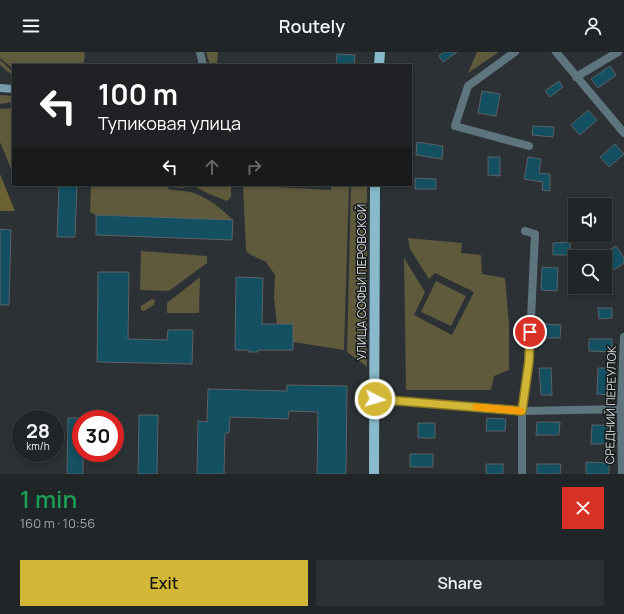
<!DOCTYPE html>
<html lang="en">
<head>
<meta charset="utf-8">
<style>
	:root { --surface:#202527; --page:#2d3133; --text:#f1f3f6; --muted:#a2a5a7; --line:#3d4244; --accent:#d2b736 }
	body { margin:0; font-family:Manrope,sans-serif; background:var(--page); color:var(--text); height:100vh; display:flex; flex-direction:column; font-size:15px; white-space:nowrap }
	* { box-sizing:border-box; margin:0 }
	p { font-size:13px; color:var(--muted) }
	.icon { flex:none; width:22px; height:22px; fill:none; stroke:currentColor; stroke-width:2; stroke-linecap:round; stroke-linejoin:round }
	.map { position:relative; height:422px; overflow:hidden }
	.side { display:flex; flex-direction:column; background:var(--surface); flex:1 }
	.side>* { flex:none }
	.hud { position:absolute; left:12px; top:12px; width:400px; height:122px; border-radius:0px; box-shadow:0 2px 6px #0003,0 0 0 1px var(--line); background:#202124; color:#fff; overflow:hidden }
	.fabs { position:absolute; left:568px; top:146px; display:grid; gap:8px }
	.fabs a { display:grid; place-items:center; width:44px; height:44px; border-radius:0px; background:var(--surface); box-shadow:0 2px 6px #0003,0 0 0 1px var(--line); font-size:20px }
	.speed { position:absolute; left:12px; top:358px; display:flex; gap:8px; font-size:20px; font-weight:700; text-align:center }
	.speed>* { display:grid; place-content:center; width:52px; height:52px; border-radius:50%; background:var(--surface); box-shadow:0 2px 6px #0003,0 0 0 1px var(--line); line-height:1 }
	.speed small { font-size:10px; font-weight:400 }
	.speed .limit { border:6px solid #d22; background:#fff; color:#111 }
	.pin { position:absolute; display:grid; place-items:center; width:34px; height:34px; color:#fff; margin:-17px; border:2px solid #fff; border-radius:50%; box-shadow:0 1px 4px #0007 }
	.me { position:absolute; width:44px; margin:-22px; rotate:95deg; stroke-linejoin:round; filter:drop-shadow(0 0 3px #0008) }
	.turn { display:flex; align-items:center; gap:14px; height:84px; padding:0 20px; font-size:18px }
	.turn .icon { width:52px; height:52px; stroke-width:2.5 }
	.turn b { display:block; font-size:28px; line-height:34px }
	.lanes { display:flex; align-items:center; height:38px; padding:0 20px; background:#0003; justify-content:center; gap:20px; direction:ltr }
	.lanes .off { opacity:.35 }
	.round { display:grid; place-items:center; flex:none; width:42px; height:42px; border-radius:0px; background:var(--page) }
	.overview { display:flex; align-items:center; justify-content:space-between; height:68px; padding:0 20px }
	h1 { font-size:24px; font-weight:600; line-height:30px; color:#1e9e55 }
	.action { display:flex; gap:8px; margin-top:auto; padding:8px 20px }
	.action a { flex:1; height:46px; border-radius:0px; background:var(--accent); color:#111; font-size:16px; font-weight:600; line-height:46px; text-align:center }
	.action a+a { background:var(--page); color:var(--text) }
	header { display:flex; justify-content:space-between; align-items:center; height:52px; padding:0 20px; background:var(--surface); font-size:18px; font-weight:600 }
	.map>svg:first-child { display:block }
</style>
</head>
<body>
<header><svg class="icon" aria-label="menu" viewBox="0 0 24 24"><path d="M4 6h16M4 12h16M4 18h16"/></svg>Routely<svg class="icon" aria-label="person" viewBox="0 0 24 24"><circle cx="12" cy="8" r="4"/><path d="M4 21q1-7 8-7t8 7"/></svg></header>
<div class="map">
<svg width="624" height="422" viewBox="0 0 624 422">
	<rect width="100%" height="100%" fill="#2b3134"/>
	<path fill="#605a3d" d="M0,0H84L85,4L83,13H13V17L0,6Z
		M206,0H218L217,13H210Z
		M477,0H499L468,21Z
		M0,8L13,20V23L8,20L0,13Z
		M0,43L13,44V50L0,52Z
		M13,56V122L0,90V57Z
		M91,133H183L184,136L169,135L168,137C175,139 182,138 190,140C206,144 221,156 233,168L96,163L90,160Z
		M192,133H231V145L227,149L209,142Z
		M243,133L331,138V133H349L344,298L293,290V272H277L274,246L275,223L266,210L251,203L246,199Z
		M351,133H367V315L347,300Z
		M408,186L462,191L461,201L481,203L482,222L505,226L509,273V318L494,324L491,338H406L404,206L425,240L414,263L452,283L474,240L435,221L429,227L410,197Z
		M141,199L207,204V211L169,239L140,238Z
		M200,225L199,261H167V251Z
		M436,229L466,244L451,274L421,260Z
		M152,247L155,248L154,253L144,259L141,258V254Z"/>
	<path fill="#6c6132" d="M0,122L15,159H0Z"/>
	<path fill="#125062" stroke="#5c6265" d="M444,0H457L443,10L439,4Z
		M337,2L355,3L354,13H336Z
		M610,14L616,23L598,36L591,27Z
		M559,29L563,35L550,45L545,39Z
		M482,39L500,42L496,64L478,61Z
		M588,58L597,68L580,83L571,73Z
		M533,74L554,75L553,85L532,83Z
		M417,90L443,94L442,107L416,103Z
		M615,92L624,102L609,115L600,105Z
		M488,105H500V124L488,123Z
		M528,105L541,107L539,121L550,122V139L542,138L543,130L524,127Z
		M415,126L436,127V137H415Z
		M59,133H77L75,185H57Z
		M96,163L233,168L232,188L96,183Z
		M0,177L11,178L9,253H0Z
		M570,190V203H553V191Z
		M616,194L624,206V211L614,218L603,202Z
		M542,215L558,216L557,239L541,238Z
		M98,220H129L128,287L167,288L168,278H193L192,312L97,310Z
		M236,225L263,226L262,272H293V298H258V300H249V298H235Z
		M598,256H612V266L599,267Z
		M541,272L561,273L560,286H540Z
		M589,287H612V300L589,299Z
		M539,316H551L552,343H541Z
		M598,316H609L608,343L597,342Z
		M287,333L347,334L346,422H317L318,360L289,359L288,367L230,365L229,381H225L224,422H197L198,369L207,370L208,337L287,339Z
		M139,363H158L157,422H138Z
		M68,366H81V401H83V422H67Z
		M487,366L506,367L505,379H486Z
		M537,370H560L559,383H536Z
		M418,371H435V386H418Z
		M592,373H608V392H591Z
		M410,402H433V415H410Z
		M586,410L609,411V422H586Z
		M486,412H503V422H486Z
		M537,412H561L560,422H537Z"/>
	<g fill="none" stroke-linecap="round" stroke-linejoin="round">
		<path stroke="#5e757e" stroke-width="8" d="M515,0L468,34L455,74L529,94
			M556,0L624,81
			M576,25L618,0
			M375,347L522,359L624,357
			M522,422V359L529,309L535,182L525,179
			M622,422L621,357L624,285"/>
		<path stroke="#5e757e" stroke-width="8" d="M200,0L203,13"/>
		<path stroke="#779caa" stroke-width="8" d="M0,36L13,37"/>
		<path stroke="#89bacb" stroke-width="10" d="M379,13L380,0
			M374,422L375,133"/>
	</g>
	<g fill="none" stroke-linecap="round" stroke-linejoin="round">
		<g stroke="#887723" stroke-width="10">
			<path id="route" d="M375,347L522,359L529,309L530,280"/>
		</g>
		<use href="#route" stroke="#d2b736" stroke-width="7"/>
		<path stroke="#f59e0b" stroke-width="7" d="M476,355L521,359"/>
	</g>
	<g text-anchor="middle" stroke-width="3" stroke-linejoin="round" paint-order="stroke">
		<g font-size="12" fill="#d8dbdd" stroke="#16191a">
			<text transform="translate(362 230) rotate(-90)" y="4">УЛИЦА СОФЬИ ПЕРОВСКОЙ</text>
			<text transform="translate(611 353) rotate(-89)" y="4">СРЕДНИЙ ПЕРЕУЛОК</text>
		</g>
	</g>
</svg>
<div class="fabs">
<a><svg class="icon" aria-label="sound" viewBox="0 0 24 24"><path d="M4 9h4l5-4v14l-5-4H4zM17 9q2 3 0 6"/></svg></a>
<a><svg class="icon" aria-label="search" viewBox="0 0 24 24"><circle cx="10" cy="10" r="6"/><path d="M15 15l6 6"/></svg></a>
</div>
<div class="speed"><div>28<small>km/h</small></div><div class="limit">30</div></div>
<div class="pin" style="left:530px;top:280px;background:#d93025"><svg class="icon" aria-label="arrive" viewBox="0 0 24 24"><path d="M6 21V4h12l-3 4 3 4H6"/></svg></div>
<svg class="me" style="left:375px;top:347px" viewBox="-20 -20 40 40"><circle r="17" fill="#d2b736" stroke="#fff" stroke-width="3"/><path d="M0-11L8 9 0 5-8 9z" fill="#fff"/></svg>
<div class="hud">
<div class="turn"><svg class="icon" aria-label="left" viewBox="0 0 24 24"><path d="M17 20v-9H6M10 6l-5 5 5 5"/></svg><div><b>100 m</b>Тупиковая улица</div></div>
<div class="lanes"><svg class="icon" aria-label="left" viewBox="0 0 24 24"><path d="M17 20v-9H6M10 6l-5 5 5 5"/></svg><svg class="icon off" aria-label="ahead" viewBox="0 0 24 24"><path d="M12 20V5M6 11l6-6 6 6"/></svg><svg class="icon off" aria-label="right" viewBox="0 0 24 24"><path d="M7 20v-9h11M14 6l5 5-5 5"/></svg></div>
</div>
</div>
<section class="side">
<div class="overview"><div><h1>1 min</h1><p>160 m · 10:56</p></div><a class="round" style="background:#d93025;color:#fff"><svg class="icon" aria-label="close" viewBox="0 0 24 24"><path d="M6 6l12 12M18 6L6 18"/></svg></a></div>
<div class="action"><a>Exit</a><a>Share</a></div>
</section>
</body>
</html>
